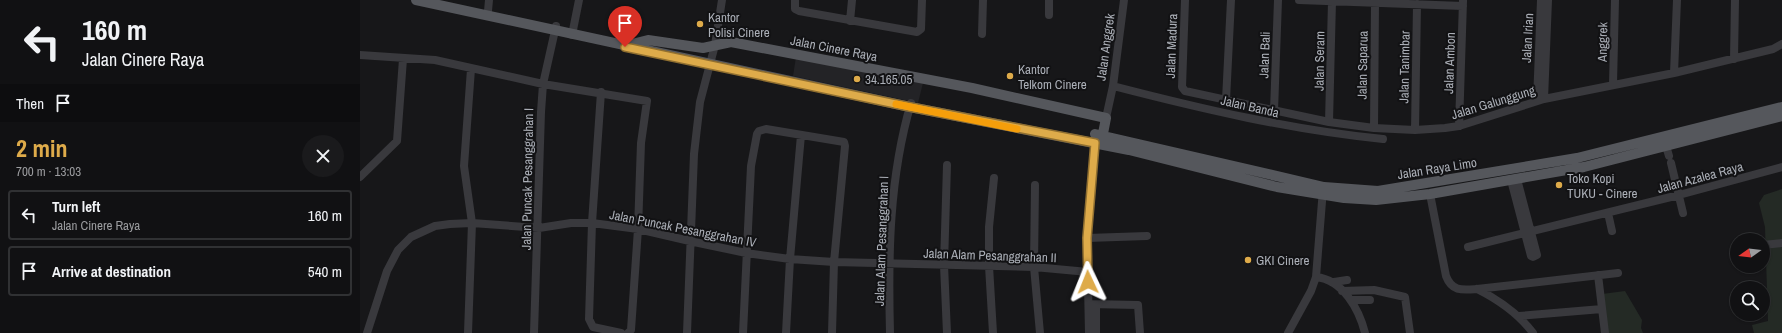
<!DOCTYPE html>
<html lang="en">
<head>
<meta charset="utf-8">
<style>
	:root { --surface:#111113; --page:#1a1a1c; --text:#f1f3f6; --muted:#9c9da0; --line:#303133; --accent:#deab4a }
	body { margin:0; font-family:"Archivo Narrow",sans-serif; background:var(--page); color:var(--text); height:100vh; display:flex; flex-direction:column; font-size:15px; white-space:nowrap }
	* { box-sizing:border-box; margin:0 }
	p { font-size:13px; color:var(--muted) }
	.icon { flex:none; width:22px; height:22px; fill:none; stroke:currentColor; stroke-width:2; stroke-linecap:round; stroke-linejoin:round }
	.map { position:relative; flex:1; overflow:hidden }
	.panel { display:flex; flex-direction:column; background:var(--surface); width:360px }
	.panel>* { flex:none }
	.top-card { background:#111113; color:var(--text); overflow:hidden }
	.needle { width:26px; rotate:256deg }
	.controls { position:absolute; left:1370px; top:233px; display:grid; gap:8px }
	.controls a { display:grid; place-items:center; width:40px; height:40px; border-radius:50%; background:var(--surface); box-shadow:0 1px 3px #0004,0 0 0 1px var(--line); font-size:20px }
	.pin { position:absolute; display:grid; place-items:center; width:34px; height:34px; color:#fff; margin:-41px -17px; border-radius:50% 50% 50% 0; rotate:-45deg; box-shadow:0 0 4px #0007 }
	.pin .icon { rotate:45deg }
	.me { position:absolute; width:44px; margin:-22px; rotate:358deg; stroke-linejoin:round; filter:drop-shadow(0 0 3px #0008) }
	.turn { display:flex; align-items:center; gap:14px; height:84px; padding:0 16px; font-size:18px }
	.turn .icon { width:52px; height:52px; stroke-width:2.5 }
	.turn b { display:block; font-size:28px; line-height:34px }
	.then { display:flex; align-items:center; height:38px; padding:0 16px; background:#0003; gap:8px; font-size:15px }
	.round { display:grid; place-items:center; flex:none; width:42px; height:42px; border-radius:21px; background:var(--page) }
	.overview { display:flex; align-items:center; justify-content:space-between; height:68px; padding:0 16px }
	h1 { font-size:24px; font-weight:700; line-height:30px; color:var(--accent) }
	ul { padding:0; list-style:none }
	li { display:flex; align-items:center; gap:12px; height:50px; margin:0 8px 6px; padding:0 8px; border:2px solid var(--line); border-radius:4px }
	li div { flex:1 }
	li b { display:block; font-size:15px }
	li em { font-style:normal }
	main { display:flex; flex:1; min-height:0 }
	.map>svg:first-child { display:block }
</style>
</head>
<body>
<main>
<section class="panel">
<div class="top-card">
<div class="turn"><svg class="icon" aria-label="left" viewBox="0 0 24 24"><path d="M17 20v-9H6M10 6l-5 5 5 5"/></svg><div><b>160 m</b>Jalan Cinere Raya</div></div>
<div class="then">Then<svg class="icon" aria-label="arrive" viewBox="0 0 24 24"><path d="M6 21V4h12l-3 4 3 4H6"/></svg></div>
</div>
<div class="overview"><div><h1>2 min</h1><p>700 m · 13:03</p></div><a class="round"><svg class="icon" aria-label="close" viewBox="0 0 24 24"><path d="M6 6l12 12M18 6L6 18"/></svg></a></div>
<ul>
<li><svg class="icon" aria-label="left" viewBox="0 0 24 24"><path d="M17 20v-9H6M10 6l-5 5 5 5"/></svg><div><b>Turn left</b><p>Jalan Cinere Raya</p></div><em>160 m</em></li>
<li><svg class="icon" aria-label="arrive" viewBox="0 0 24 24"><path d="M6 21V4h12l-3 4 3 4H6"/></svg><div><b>Arrive at destination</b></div><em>540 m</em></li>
</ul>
</section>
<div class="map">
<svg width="1422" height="333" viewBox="0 0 1422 333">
	<rect width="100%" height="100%" fill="#171719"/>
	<path fill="#232326" d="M436,57L563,83L558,103L433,76Z"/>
	<path fill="#242a25" d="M1422,189V333H1394L1392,325L1408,321L1405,227L1399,203L1404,195Z
		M1265,291L1282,320L1281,328L1283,333H1245L1242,294Z"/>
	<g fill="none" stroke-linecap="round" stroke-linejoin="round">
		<path stroke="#39393d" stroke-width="8" d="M435,0V9L439,11L557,32L561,29L562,0
			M689,0V15
			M825,0L822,87L825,91L969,122L1014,128L1055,130L1085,128L1099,126L1184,99L1314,73L1413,49L1422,44
			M939,0L1103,6
			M128,11L129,0
			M490,21L492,0
			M622,34L623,0
			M212,35L219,0
			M0,55L75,60L183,84L287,101L281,143L278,229L271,330L268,333
			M1374,59L1375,0
			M1314,73L1317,0
			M1253,84L1255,0
			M753,86C842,109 932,130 1023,139
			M241,92L232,223L229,319L233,327L261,333
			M1184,99L1188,0
			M866,100L871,0
			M1177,101L1181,0
			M914,111L918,0
			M746,118L753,86L764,0
			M969,122L972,1
			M1099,126L1103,1
			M1014,128L1015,3
			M1055,130L1057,4
			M1306,146L1309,156
			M1311,163L1323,213
			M587,165L584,265L587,333
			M0,177L37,141L43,59
			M1151,180L1171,256L1173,257L1177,255L1157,179
			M675,185L674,267L680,333
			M1070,194L1086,276C1092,292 1103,290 1117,289L1258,273
			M1248,213L1252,231
			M727,238L787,236
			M1403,245L1422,243
			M1108,247L1319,195L1422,167
			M1238,275L1245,333
			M956,277C983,280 999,309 1005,333
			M974,282L987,280
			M1117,289C1139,300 1158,313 1173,333
			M982,291L1014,290L1045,297L1050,333
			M991,300H1010
			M729,304L778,305L780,333
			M736,305V333
			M1159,316L1242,309
			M7,333L27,271L38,250L51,237L75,226L90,224L112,223L179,228L211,223H232L278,229L334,242L386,253L430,259L474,262L674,267L728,272
			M108,333L112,223L104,166L111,69
			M174,333L181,112L183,84L196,26
			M327,333L334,154L340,102L355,45L362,0
			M383,333L391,166L397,134L399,131L406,129L484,142L485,146L474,262L472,333
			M426,333L430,259L441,135
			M530,333C528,255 529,178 551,103
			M633,333L629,266V227L634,178
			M729,333L727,238L735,143
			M928,333L951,291L956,277L963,189"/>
		<path stroke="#55575c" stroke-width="10" d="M56,0L550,107L769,150L917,187L984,198L1016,200L1070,194L1224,167L1422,116
			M264,42L272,44L288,40L343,48L371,42L612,88L746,118L741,144
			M735,134L964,187L1018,191L1217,158L1422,107"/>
	</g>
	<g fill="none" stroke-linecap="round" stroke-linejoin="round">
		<g stroke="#906f30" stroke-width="10">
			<path id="route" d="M265,47L550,107L735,143L727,238L728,282"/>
		</g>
		<use href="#route" stroke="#deab4a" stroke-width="7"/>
		<path stroke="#f59e0b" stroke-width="7" d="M536,104L657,129"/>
	</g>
	<g fill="#deab4a" stroke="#121214" stroke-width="1.5">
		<circle cx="340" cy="24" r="4"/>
		<circle cx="650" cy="76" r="4"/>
		<circle cx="497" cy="79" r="4"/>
		<circle cx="1199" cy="185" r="4"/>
		<circle cx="888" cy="260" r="4"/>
	</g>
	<g text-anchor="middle" stroke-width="4" stroke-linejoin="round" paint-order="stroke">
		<g font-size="13" fill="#abafb7" stroke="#121214" text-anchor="start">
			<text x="348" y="22">Kantor<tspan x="348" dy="15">Polisi Cinere</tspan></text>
			<text x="658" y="74">Kantor<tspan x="658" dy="15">Telkom Cinere</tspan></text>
			<text x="505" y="84">34.165.05</text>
			<text x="1207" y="183">Toko Kopi<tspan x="1207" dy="15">TUKU - Cinere</tspan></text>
			<text x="896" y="265">GKI Cinere</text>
		</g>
		<g font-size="13" fill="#abafb7" stroke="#121214">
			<text transform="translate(1167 38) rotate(-87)" y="5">Jalan Irian</text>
			<text transform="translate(1242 42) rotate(-89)" y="5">Anggrek</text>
			<text transform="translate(811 46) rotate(-88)" y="5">Jalan Madura</text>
			<text transform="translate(745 47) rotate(-82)" y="5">Jalan Anggrek</text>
			<text transform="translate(474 48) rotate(11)" y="5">Jalan Cinere Raya</text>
			<text transform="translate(904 55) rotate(-88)" y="5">Jalan Bali</text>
			<text transform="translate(959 61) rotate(-89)" y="5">Jalan Seram</text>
			<text transform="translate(1089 63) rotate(-88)" y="5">Jalan Ambon</text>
			<text transform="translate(1002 65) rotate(-89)" y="5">Jalan Saparua</text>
			<text transform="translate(1044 67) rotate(-89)" y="5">Jalan Tanimbar</text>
			<text transform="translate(1133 102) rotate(-17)" y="5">Jalan Galunggung</text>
			<text transform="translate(890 106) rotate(13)" y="5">Jalan Banda</text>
			<text transform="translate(1077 168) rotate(-9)" y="5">Jalan Raya Limo</text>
			<text transform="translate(1340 177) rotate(-15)" y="5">Jalan Azalea Raya</text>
			<text transform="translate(167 179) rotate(-89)" y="5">Jalan Puncak Pesanggrahan I</text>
			<text transform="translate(323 228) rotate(11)" y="5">Jalan Puncak Pesanggrahan IV</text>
			<text transform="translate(521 241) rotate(-88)" y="5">Jalan Alam Pesanggrahan I</text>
			<text transform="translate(630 255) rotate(2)" y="5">Jalan Alam Pesanggrahan II</text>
		</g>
	</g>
</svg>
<div class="controls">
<a><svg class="needle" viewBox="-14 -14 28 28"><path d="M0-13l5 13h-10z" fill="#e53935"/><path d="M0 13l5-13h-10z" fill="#9c9da0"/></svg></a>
<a><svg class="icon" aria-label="search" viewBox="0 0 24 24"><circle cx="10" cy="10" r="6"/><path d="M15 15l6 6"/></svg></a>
</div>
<div class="pin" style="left:265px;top:47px;background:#d93025"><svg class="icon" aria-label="arrive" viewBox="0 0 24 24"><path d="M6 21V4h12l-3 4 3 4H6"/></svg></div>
<svg class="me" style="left:728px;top:282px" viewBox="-20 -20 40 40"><path d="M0-17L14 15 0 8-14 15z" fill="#deab4a" stroke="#fff" stroke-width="4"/></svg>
</div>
</main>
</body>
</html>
